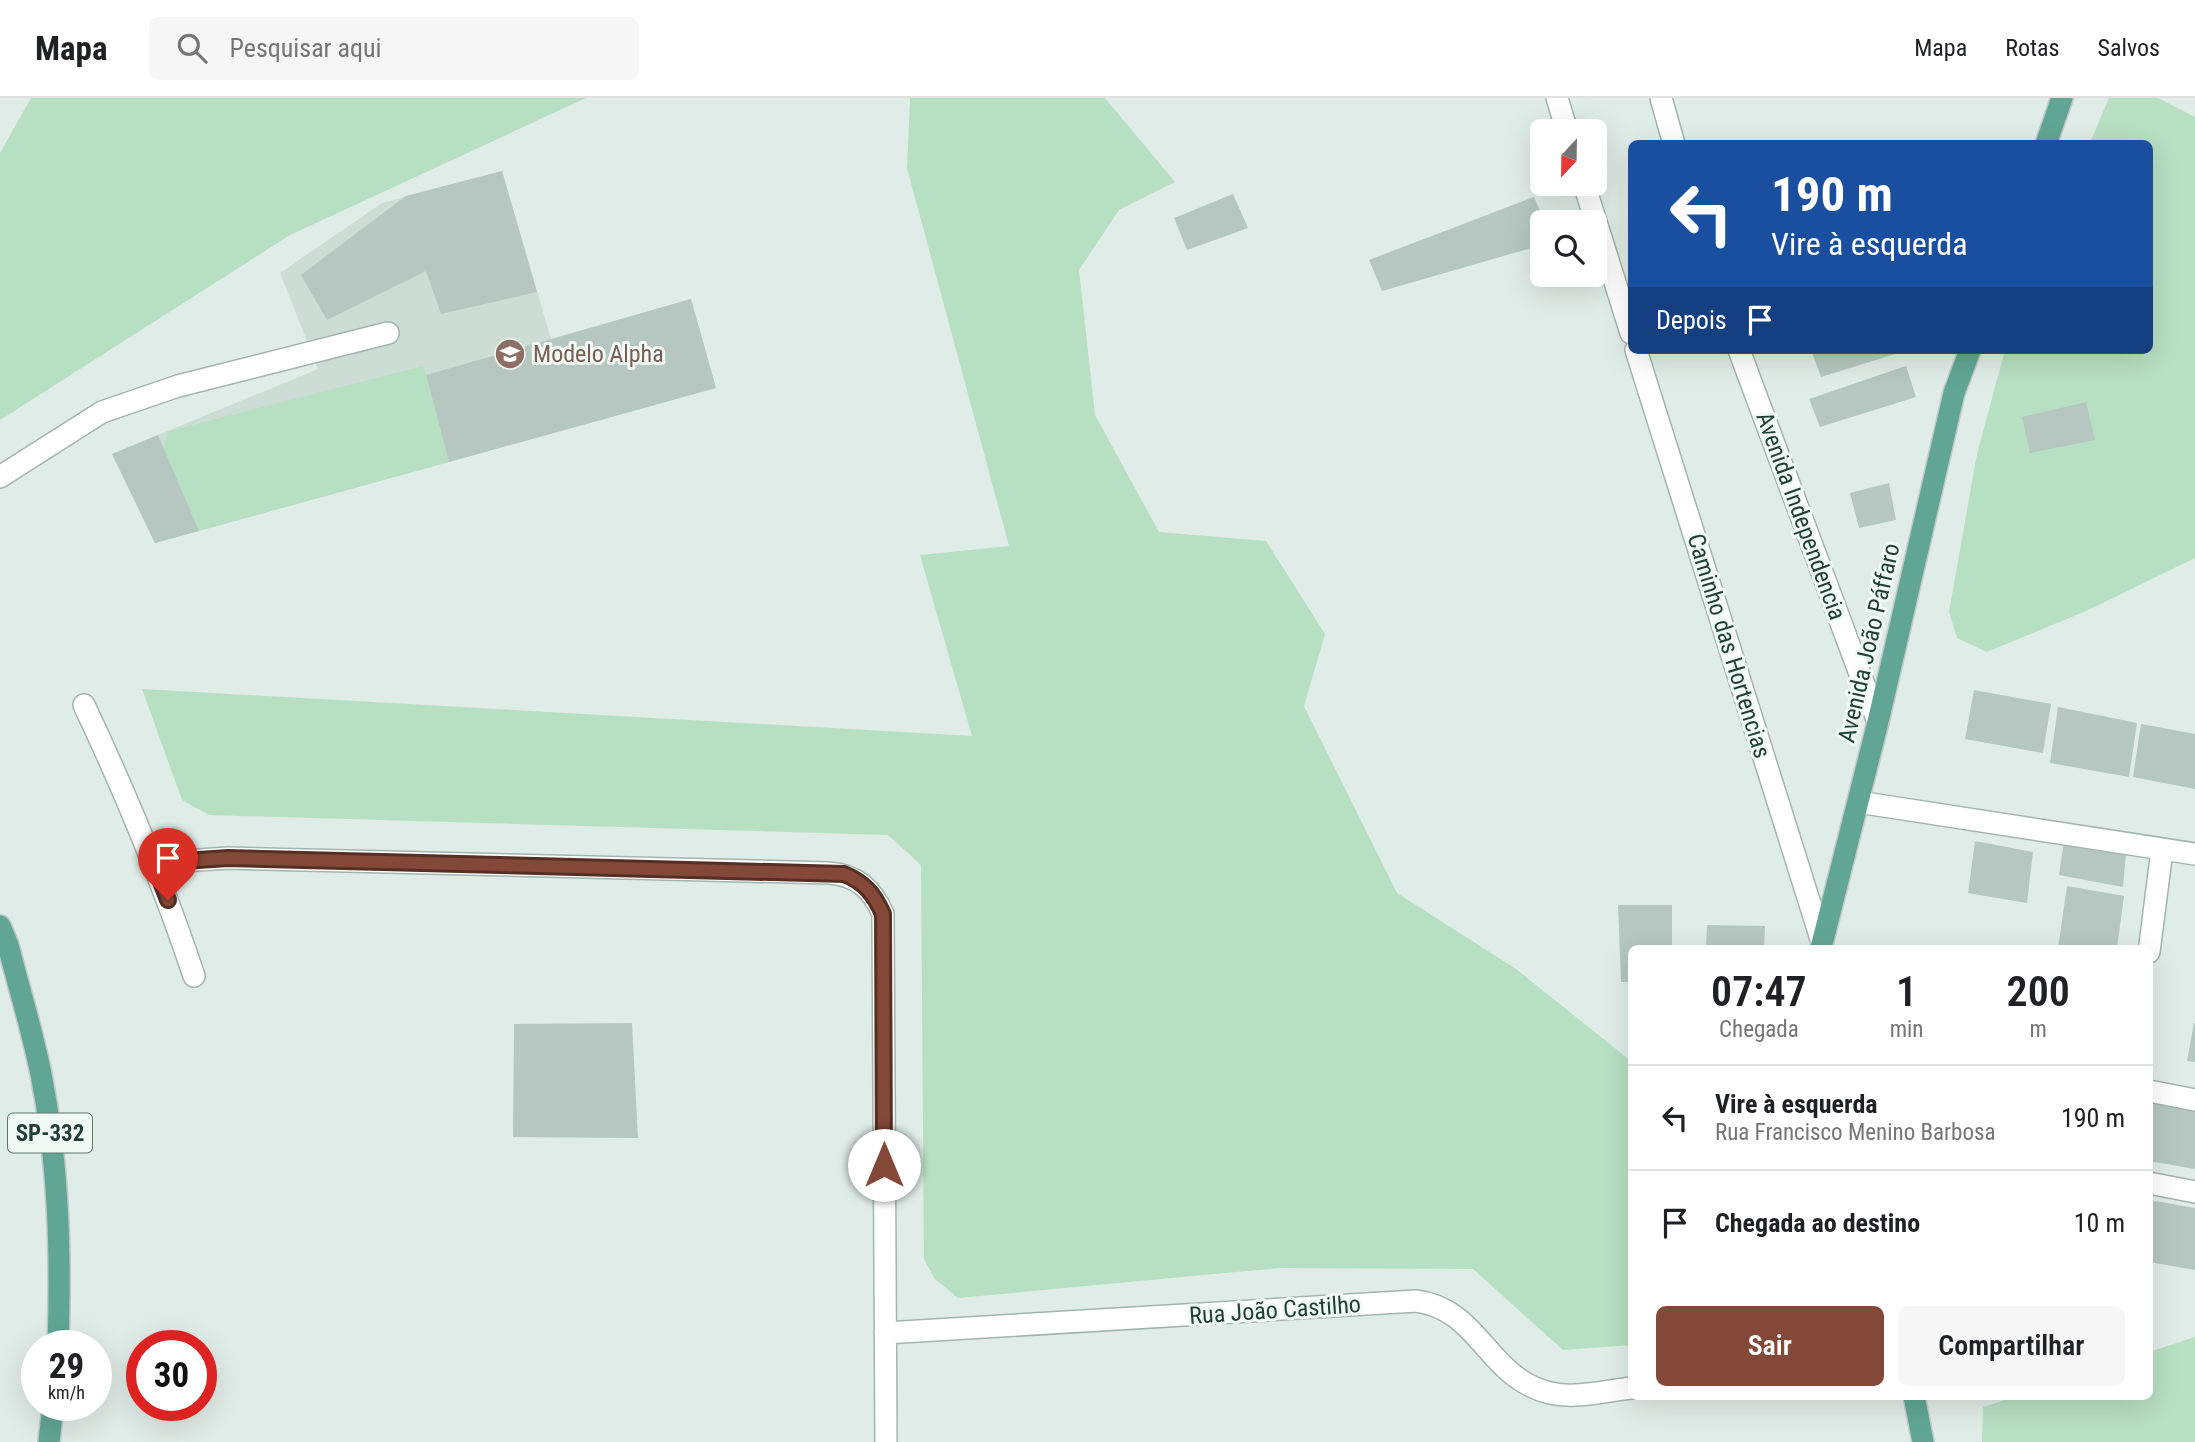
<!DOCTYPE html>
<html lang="pt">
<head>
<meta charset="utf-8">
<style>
	:root { --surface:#fff; --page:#f6f6f6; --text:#202124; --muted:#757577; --line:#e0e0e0; --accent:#834837 }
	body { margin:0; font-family:"Roboto Condensed",sans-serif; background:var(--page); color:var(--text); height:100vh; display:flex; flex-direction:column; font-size:26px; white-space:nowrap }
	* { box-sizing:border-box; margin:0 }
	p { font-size:23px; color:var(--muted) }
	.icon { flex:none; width:38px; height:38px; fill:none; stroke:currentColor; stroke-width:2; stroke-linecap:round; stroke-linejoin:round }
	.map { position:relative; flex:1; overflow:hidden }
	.details { position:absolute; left:1628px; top:847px; width:525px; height:455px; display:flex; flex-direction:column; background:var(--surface); border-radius:10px; box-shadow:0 7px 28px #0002 }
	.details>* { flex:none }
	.hud { position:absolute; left:1628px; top:42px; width:525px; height:214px; border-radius:10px; box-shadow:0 7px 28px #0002; background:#1a4fa0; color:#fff; overflow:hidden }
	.needle { width:46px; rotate:202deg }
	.fabs { position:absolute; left:1530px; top:21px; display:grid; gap:14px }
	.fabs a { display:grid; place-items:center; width:77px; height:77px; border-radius:10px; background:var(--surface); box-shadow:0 7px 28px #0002; font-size:35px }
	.speed { position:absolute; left:21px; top:1232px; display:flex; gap:14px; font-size:35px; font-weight:700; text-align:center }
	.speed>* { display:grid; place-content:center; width:91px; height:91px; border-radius:50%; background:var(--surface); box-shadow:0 7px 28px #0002; line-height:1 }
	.speed small { font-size:18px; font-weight:400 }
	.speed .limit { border:10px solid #d22; background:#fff; color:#111 }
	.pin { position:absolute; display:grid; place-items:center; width:60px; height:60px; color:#fff; margin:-72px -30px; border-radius:50% 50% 50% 0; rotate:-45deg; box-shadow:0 0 7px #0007 }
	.pin .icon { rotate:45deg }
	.me { position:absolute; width:77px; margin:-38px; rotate:0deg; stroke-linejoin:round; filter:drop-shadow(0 0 5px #0008) }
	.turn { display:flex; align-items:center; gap:24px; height:147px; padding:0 28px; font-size:32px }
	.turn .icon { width:91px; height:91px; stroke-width:2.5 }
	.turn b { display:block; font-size:49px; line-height:60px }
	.then { display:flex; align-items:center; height:66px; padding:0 28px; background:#0003; gap:14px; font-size:26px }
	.eta { display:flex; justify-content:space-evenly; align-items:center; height:119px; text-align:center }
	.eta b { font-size:42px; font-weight:600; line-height:49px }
	.action { display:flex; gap:14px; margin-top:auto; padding:14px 28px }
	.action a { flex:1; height:80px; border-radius:10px; background:var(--accent); color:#fff; font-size:28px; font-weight:600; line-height:80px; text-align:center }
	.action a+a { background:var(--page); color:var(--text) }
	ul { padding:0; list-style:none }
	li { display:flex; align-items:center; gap:21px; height:105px; padding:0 28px; border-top:2px solid var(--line) }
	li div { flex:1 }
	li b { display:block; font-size:26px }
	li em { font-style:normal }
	header { display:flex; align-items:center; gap:42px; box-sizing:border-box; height:98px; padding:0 35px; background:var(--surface); border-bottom:2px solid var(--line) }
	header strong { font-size:33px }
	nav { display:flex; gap:38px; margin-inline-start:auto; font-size:24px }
	.search { width:490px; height:63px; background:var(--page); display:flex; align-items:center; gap:18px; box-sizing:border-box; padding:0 24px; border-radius:10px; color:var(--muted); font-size:26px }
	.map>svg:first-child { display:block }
</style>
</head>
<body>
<header>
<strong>Mapa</strong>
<div class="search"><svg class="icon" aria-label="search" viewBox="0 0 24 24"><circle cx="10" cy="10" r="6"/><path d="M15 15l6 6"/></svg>Pesquisar aqui</div>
<nav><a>Mapa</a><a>Rotas</a><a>Salvos</a></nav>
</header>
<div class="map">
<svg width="2195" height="1344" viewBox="0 0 2195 1344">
	<rect width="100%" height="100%" fill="#e0ece7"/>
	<path fill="#cedcd6" d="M502,73L551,241L691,201L716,290L155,445L112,356L318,271L280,175L382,105Z"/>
	<path fill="#b7dfc2" d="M31,0H586L290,137L0,322V55Z
		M910,0H1105L1175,84L1119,112L1079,172L1095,317L1159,434L1266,443L1325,536L1304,608L1397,795L1516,871L1631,963V1247L1563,1252L1473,1171L1279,1170L958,1200L935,1181L924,1161L921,767L888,737L209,717L182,702L142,591L972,638L920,457L1009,448L907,70Z
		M2109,0H2158L2195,19V460L2086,513L1987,554L1957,540L1949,514L1977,356L2005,252H2149V46L2090,45Z
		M423,268L449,364L199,433L163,351L169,333Z
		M2195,1239V1344H1982L1983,1309L2014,1299L2149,1298V1254Z"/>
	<path fill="#b5c7c0" d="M502,73L537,194L441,216L426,173L327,222L301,177L406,98Z
		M1233,96L1248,130L1187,152L1174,120Z
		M1534,99L1545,124H1542V147L1382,193L1369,162Z
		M691,201L716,290L449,364L426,277Z
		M1811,252H1905V253L1821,279Z
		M1906,268L1916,299L1820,329L1809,301Z
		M2086,304L2095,342L2030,355L2022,319Z
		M158,337L199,433L155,445L112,356Z
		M1889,385L1896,422L1859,430L1850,395Z
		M1974,592L2051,606L2043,655L1965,641Z
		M2058,609L2137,625L2129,679L2050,665Z
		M2141,626L2195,636V691L2133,679Z
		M1975,743L2033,754L2027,805L1968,795Z
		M2064,743L2126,755L2123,789L2059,777Z
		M2067,788L2124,798L2117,850H2058Z
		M1618,807H1672V850H1631V884H1621Z
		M1707,827L1765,828L1764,850H1706Z
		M632,925L638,1040L513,1039L514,926Z
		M2194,925H2195V964L2187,963Z
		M2149,1003L2195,1012V1071L2149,1063Z
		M2149,1102L2195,1110V1172L2149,1164Z"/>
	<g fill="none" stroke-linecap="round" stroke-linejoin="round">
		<g stroke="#a2b4ae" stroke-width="24">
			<path id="minor" d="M1557,0L1567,33
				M1661,0L1674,46
				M1584,86L1631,235
				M1636,252L1822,844
				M1739,252L1878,624
				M0,379L102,314L178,288L388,235
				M84,607C126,696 163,785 194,878
				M1858,704L2195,756
				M154,765L228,760L829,775C857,777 872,791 883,816L886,1344
				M2149,854L2162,752
				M2149,993L2195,1002
				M2149,1085L2195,1094
				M885,1235L1416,1203C1480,1211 1487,1280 1550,1295C1576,1301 1605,1293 1631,1290"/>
		</g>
		<g stroke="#c0c9c7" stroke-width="24">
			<path id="major" d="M2046,46L2062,0
				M0,828L8,847C19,890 32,932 41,976C59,1066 61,1157 58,1248
				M1821,850L1878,624L1954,295L1970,252
				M1914,1298L1923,1344
				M49,1344L53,1307"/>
		</g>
		<use href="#minor" stroke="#fff" stroke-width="21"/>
		<use href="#major" stroke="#61a694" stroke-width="21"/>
	</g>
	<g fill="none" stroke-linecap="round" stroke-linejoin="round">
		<g stroke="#552f24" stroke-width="18">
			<path id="route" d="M168,802L154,765L228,760L844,776C864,784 874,796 883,816L884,1067"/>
		</g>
		<use href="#route" stroke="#834837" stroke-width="12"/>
	</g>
	<defs>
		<g id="school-disc" transform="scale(1.575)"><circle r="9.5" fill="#8d6e63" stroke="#f1f9f5"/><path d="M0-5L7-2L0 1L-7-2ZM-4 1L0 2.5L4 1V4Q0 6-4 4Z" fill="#fff"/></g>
	</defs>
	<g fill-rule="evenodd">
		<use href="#school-disc" x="510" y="256"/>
	</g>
	<g text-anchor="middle" stroke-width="6" stroke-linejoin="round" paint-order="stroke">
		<rect fill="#f1f9f5" stroke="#5e766f" stroke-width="2" x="8" y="1015.5" width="84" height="39" rx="5"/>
		<g font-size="23" font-weight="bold" fill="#1f3e36">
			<text x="50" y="1043">SP-332</text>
		</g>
		<g font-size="24" fill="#785e54" stroke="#f1f9f5" text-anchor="start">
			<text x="533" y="264">Modelo Alpha</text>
		</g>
		<g font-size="24" fill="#1f3e36" stroke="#f1f9f5">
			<text transform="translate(1801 418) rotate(70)" y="8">Avenida Independencia</text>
			<text transform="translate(1869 545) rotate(-77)" y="8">Avenida João Páffaro</text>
			<text transform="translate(1729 548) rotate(73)" y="8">Caminho das Hortencias</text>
			<text transform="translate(1275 1212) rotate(-4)" y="8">Rua João Castilho</text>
		</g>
	</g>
</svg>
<div class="fabs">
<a><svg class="needle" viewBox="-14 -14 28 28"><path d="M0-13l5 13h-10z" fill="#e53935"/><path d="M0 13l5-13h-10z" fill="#757577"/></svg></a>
<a><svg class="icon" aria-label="search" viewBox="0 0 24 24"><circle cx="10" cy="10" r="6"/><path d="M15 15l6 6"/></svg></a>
</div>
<div class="speed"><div>29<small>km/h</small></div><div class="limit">30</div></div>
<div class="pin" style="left:168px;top:802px;background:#d93025"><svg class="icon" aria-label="arrive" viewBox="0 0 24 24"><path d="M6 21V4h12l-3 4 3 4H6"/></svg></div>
<svg class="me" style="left:884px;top:1067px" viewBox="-20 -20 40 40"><circle r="19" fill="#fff"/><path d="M0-13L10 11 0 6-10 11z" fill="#834837"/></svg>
<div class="hud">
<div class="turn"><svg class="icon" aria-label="left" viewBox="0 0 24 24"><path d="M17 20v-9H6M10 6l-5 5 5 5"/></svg><div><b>190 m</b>Vire à esquerda</div></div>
<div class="then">Depois<svg class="icon" aria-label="arrive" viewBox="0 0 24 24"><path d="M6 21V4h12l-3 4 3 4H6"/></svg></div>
</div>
<section class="details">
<div class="eta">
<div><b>07:47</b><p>Chegada</p></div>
<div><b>1</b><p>min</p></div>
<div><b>200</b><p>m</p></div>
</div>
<ul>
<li><svg class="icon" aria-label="left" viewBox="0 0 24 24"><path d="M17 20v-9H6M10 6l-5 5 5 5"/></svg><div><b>Vire à esquerda</b><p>Rua Francisco Menino Barbosa</p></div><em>190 m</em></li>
<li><svg class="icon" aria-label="arrive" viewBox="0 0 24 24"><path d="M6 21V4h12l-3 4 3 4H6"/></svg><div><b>Chegada ao destino</b></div><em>10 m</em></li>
</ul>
<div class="action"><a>Sair</a><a>Compartilhar</a></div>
</section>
</div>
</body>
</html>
